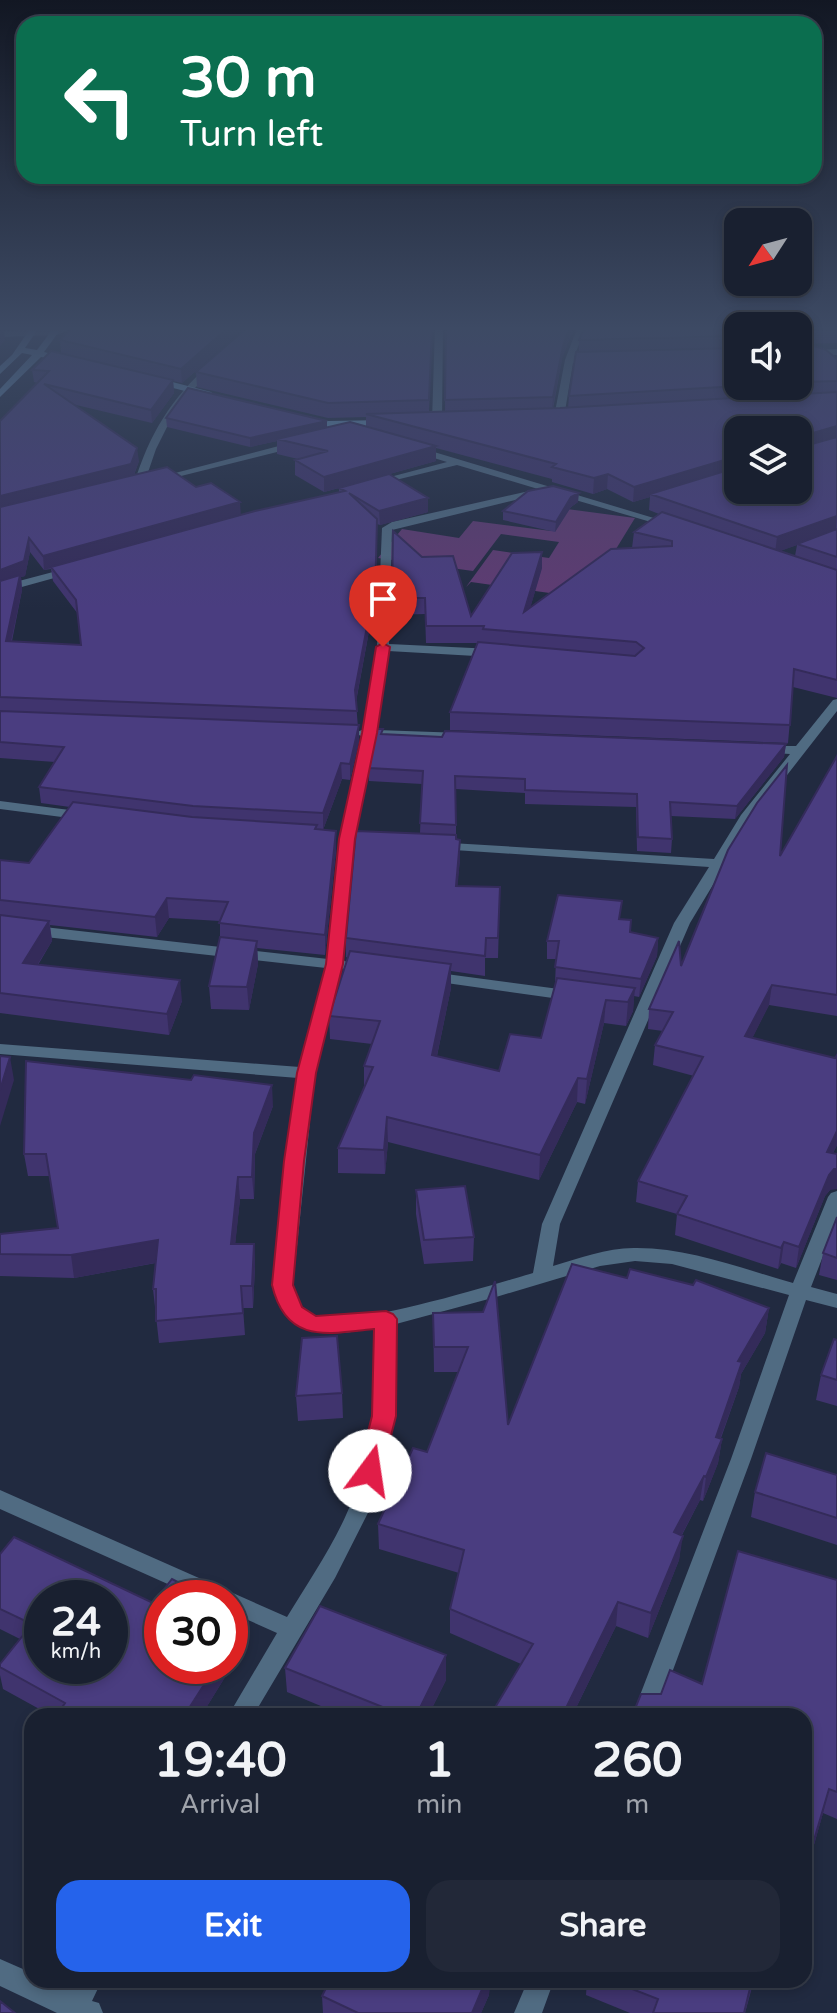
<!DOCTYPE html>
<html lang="en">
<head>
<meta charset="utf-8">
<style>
	:root { --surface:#192030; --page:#222838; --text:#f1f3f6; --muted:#9fa3ab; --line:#373e4c; --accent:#2563eb }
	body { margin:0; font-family:"Varela Round",sans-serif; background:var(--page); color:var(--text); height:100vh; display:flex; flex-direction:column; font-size:30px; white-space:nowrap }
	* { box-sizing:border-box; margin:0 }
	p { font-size:26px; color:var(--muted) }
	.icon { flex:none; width:44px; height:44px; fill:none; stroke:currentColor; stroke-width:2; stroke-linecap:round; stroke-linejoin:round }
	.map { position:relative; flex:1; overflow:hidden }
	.panel { position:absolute; left:24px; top:1708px; width:788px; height:280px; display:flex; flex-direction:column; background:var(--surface); border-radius:24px; box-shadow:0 4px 12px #0003,0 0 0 2px var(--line) }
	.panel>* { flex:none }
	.guide { position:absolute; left:16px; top:16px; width:806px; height:168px; border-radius:24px; box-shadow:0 4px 12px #0003,0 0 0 2px var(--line); background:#0b6e4f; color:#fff; overflow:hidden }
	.needle { width:52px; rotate:234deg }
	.buttons { position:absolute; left:724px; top:208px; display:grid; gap:16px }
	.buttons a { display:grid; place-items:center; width:88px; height:88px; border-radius:16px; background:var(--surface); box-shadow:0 4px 12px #0003,0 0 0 2px var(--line); font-size:40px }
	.speed { position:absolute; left:24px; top:1580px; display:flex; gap:16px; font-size:40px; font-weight:700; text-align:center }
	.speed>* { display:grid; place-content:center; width:104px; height:104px; border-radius:50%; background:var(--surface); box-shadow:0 4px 12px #0003,0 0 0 2px var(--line); line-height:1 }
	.speed small { font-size:20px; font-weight:400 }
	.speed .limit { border:12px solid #d22; background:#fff; color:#111 }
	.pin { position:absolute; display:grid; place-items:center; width:68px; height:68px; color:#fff; margin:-82px -34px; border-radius:50% 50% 50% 0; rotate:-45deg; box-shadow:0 0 8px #0007 }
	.pin .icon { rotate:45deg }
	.me { position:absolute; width:88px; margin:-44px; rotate:14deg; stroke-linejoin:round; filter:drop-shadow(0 0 6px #0008) }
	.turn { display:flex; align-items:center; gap:28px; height:168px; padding:0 32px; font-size:36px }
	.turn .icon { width:104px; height:104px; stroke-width:2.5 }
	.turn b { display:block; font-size:56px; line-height:68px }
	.eta { display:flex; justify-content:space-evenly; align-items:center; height:136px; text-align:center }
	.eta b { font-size:48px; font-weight:800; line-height:56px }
	.primary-button { display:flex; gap:16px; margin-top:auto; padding:16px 32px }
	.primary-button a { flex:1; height:92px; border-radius:24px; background:var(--accent); color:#fff; font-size:32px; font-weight:800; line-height:92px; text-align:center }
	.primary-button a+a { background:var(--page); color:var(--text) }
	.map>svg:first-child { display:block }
</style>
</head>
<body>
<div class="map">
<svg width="837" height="2013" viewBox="0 0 837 2013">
	<rect width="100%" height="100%" fill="#212a40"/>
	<path fill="#5f3b73" d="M567,509L635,518L586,598L471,582L466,587L493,550L549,558L559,542L501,534L473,571L378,558L402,529L459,538L473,521L551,531Z"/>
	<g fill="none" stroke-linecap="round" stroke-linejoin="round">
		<path fill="#506b82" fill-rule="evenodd" d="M66,326H78L57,335L0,337V331L56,329Z
			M435,326H443L442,421L437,424L432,421Z
			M578,326H586L574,357H596L600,360L596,363H573L564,417L559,420L554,417L565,360Z
			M837,349V355L798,357V351Z
			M210,364L217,366L189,394L171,419L156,449L144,484L135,486L134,484C149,435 171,398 210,364Z
			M778,386H788L800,403L798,405H792Z
			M298,441L301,442V446L157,482L152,479Z
			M414,446L677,525L668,527L548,492L392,530L389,644L493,649L499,653L493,657L388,651L377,730L462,733L469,737L462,741L376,737L354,839L343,960L352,965L349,968L341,969L315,1073L293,1285C295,1297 299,1310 311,1316C342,1332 495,1284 533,1273L542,1224L674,923L709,867L439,849L432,845L434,842L714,859L741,815L790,754L760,752V746H796L833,700L837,699V711L752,820L690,923L560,1224L553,1266C580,1258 609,1247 637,1248C690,1248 743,1269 793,1283L828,1197L831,1193L837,1191V1220L811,1287L837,1294V1308L806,1300L751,1459L656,1716H632L731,1459L789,1295L672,1264L635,1261L600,1266L496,1297L396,1324L394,1416L375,1499L335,1578L253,1716H228L277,1633L230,1612V1598H199L0,1509V1490L287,1617C309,1581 339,1537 353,1498C374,1442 375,1386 376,1328C330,1337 286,1341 273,1285L298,1078L0,1054V1044L300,1067L326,968L0,932V922L328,959L340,839L363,737L355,733L364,729L377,647L382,528L392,522L538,489L457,465L371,486V482L447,462L411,451L409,449Z
			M72,567L76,568V572L0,593V586Z
			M0,801L85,812L92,816L85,820L0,809Z
			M431,972L574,991L582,996L574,1001L425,980L423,977L425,974Z
			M0,1959L32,1973V1980H47L69,1990L74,1980H102L92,2001L99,2003L103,2013H57L0,1986Z
			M528,1980H554L542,2013H514Z"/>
		<path fill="#6390b4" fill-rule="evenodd" d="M32,326H40L25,348L37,350L55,326H63L44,352L72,359L68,362L41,357L0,397V389L32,355L22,353L0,374V366L12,355Z
			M153,377L211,392L213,394L208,397L150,382L148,380Z
			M308,416L328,421L388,420L393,423L388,426L328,427L305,421L303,419Z"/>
	</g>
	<path fill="#40346e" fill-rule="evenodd" d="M246,326L182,383L173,381L174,393L152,423L72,404L139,461L134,475L196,487L241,515L339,492V488L324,492L295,475V460L298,459L277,454V441L250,447L167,427L166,418L327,421V427L366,426V417L328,418L197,387L196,372L432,326L429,412H445L446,326L562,359L553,409L568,408L569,396L579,352V340L738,326V386H784L783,395L797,394L792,386H798V345L837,359V698L793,687L788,743L450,730V712L477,643H426L425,614L392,615L393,531L471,616L542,552V568L530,608L632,548L634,532L659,514L649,510L650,497L633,502L607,489L593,494L552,482V479L436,448V461L379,477L428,512L380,525L377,524L375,615H372L356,702L359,741L350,780L342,779L323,830L336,831V850L325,955L257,948L258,964L249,1010L211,1009L209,986L220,938V921L169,918L157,937L50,925L52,941L38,965L182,1001L169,1035L0,1013V860L29,863L70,807L41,803L39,787L55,762L0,758V421L38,383L34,382L32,370L61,353L60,340ZM797,545L795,556L780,551L788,548ZM30,552L44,570L51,569L53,581L78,614L81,645L12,641L22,590L21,577L25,576Z
		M798,326H837V343L798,344Z
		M578,502L571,507L555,532L503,520V511Z
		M383,734L442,737L786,744L784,757L735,819L671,816L672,839L671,853L637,851L636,807L525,804V793L456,789V835L460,859L457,886L500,887L498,958H485V976L451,971V988L437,1056L499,1071L541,1038L555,985L556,959H547V941L620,919L631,920L630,932L658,938L657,956L639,997L634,996L633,1011L626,1026L604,1023L585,1104L577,1102L539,1180L388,1142L385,1174L338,1173V1148L364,1088V1066L372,1044L330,1039L329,1016L348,958L346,957V938L420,833L422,784L369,781V768Z
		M837,756V1016L769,1005L752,1038L835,1058L837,1055V1145L833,1153L830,1190L825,1196L796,1268L781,1263L778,1269L675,1235L677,1214L636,1202L638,1181L694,1076L653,1065L655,1045L663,1031L648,1029L649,1009L681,966L780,856Z
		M273,1106L255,1154L254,1199H240L235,1244H254L255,1266L253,1308H243L245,1335L159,1343L153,1289L156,1263L74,1278L0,1276V1234L58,1228L49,1176H28L24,1154Z
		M416,1190L474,1237L473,1261L424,1264L416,1214Z
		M837,1217V1280L819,1275L823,1253Z
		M627,1278L769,1308L765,1333L741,1374L739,1387L721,1438L722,1439L718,1463L703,1501L700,1500L682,1535L679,1560L648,1638L616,1626L575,1710L490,1716L521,1664L450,1633V1609L459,1573L379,1549L378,1524L427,1452L459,1372H434L433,1313L483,1312L508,1425Z
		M837,1340V1406L816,1400L821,1375Z
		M342,1393L343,1418L298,1421L296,1396Z
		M837,1475V1545L751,1517L755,1492Z
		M0,1554L153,1603L248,1640L201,1716H52L3,1689L0,1675V1664L20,1639L0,1629Z
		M837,1580V1819L823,1813L804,1880V1716L661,1694L702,1684Z
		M285,1668L446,1680L428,1716H345L287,1692Z
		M330,1980H490L489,1995L481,2013H323L322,1996Z
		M587,1980H754L745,2013H630L586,1995Z"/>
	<path fill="#342b5a" d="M0,326H16L15,327L4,328L5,340L0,346Z
		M230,326H246L182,383L181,369Z
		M570,326H575L562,359L552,411L553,397L563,346Z
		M173,380L174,393L152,423L151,410Z
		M327,421V430L277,439V441L250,447V438Z
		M837,426V440L798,452L799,437Z
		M436,446V461L324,492V477Z
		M137,448L139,461L133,477L0,510V496Z
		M738,456V471L650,494V497L633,502L634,487Z
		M608,474L607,489L593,494L594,478Z
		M579,493L578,502L571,507L555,532L556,522L571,497Z
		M428,498V512L380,525L379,511Z
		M240,502L241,516L44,570L43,556Z
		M837,516L836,531L797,544V545L775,553L777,537Z
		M29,538L30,552L25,576L21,577L22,590L8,656L0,585V570Z
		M542,552V568L524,629V612Z
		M372,600V615L355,706V690Z
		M359,725V741L350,780V764Z
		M786,744L784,757L735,819L737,806Z
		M341,763L342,779L323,830V813Z
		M336,831V850L325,955V935Z
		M460,840V859L456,905V886Z
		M167,898L169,918L157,937L155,917Z
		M49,921L52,941L26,983L23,963Z
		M658,938L657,956L639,997L641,979Z
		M257,941L258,964L249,1010L247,987Z
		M451,964V988L432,1079V1055Z
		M180,980L182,1001L169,1035L167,1014Z
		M772,985L769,1005L743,1057L745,1036Z
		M635,988L633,1011L626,1026L628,1002Z
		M606,1000L604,1023L585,1104L587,1079Z
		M10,1057L14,1080L0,1126V1090Z
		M578,1078L577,1102L539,1180L540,1155Z
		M272,1085L273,1106L255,1154L254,1199L252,1177L254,1133Z
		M387,1117L388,1142L385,1174L384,1150Z
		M837,1131V1145L824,1172L827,1152Z
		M834,1169H837V1189L830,1190L825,1196L796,1268L799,1247L829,1175Z
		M238,1177L240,1199L233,1266L231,1244Z
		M158,1240L160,1262L74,1278L71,1255Z
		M784,1242L781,1263L778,1269L781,1248Z
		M254,1244L255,1266L253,1308L252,1286Z
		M769,1308L765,1333L741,1374L739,1387L712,1461L716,1437L738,1361Z
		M722,1439L718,1463L703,1501L706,1477Z
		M704,1476L700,1500L670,1557L674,1532Z
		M683,1536L679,1560L648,1638L651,1613Z
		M618,1602L616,1626L572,1716L567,1706Z
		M246,1617L248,1640L201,1716H184L216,1666H230V1643Z
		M446,1655V1680L428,1716H416Z
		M829,1789L823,1813L804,1880V1874Z
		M486,1980H490L489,1995L481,2013H472Z"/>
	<path fill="#4a3d80" stroke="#342b5a" stroke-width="2" fill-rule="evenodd" d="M74,326H230L181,369L60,340Z
		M249,326H432L429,400L328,403L196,372Z
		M446,326H570L563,346L553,397L445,400Z
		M585,326H738V336L579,340Z
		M798,326H837V330H798Z
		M798,345L814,346L826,350L837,359V381L801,382L798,378Z
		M738,348V386L569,396L576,352Z
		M51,351L173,380L151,410L44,384L137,448L131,464L0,496V421L49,371L32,370Z
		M188,388L327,421L250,438L166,418Z
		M837,392V426L799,437L798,448L837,437V516L777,537L650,494L738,467V490H798V430H738V456L634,487L608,474L594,478L552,467L556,464L366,414L560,408Z
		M350,422L436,446L324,477L295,460L328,451L277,439Z
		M167,467L196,487L211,483L240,502L43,556L29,538L24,561L0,570V507Z
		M389,474L428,498L379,511L349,493L377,519L375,600H372L355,690L357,711L0,697V581L20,575L6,641L81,645L76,600L51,567L255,511L345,491L339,488Z
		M553,486L579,493L571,497L556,522L503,511L528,491Z
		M662,512L837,570V680L794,669L790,725L450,712L478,642L635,656L644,648L636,642L483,629L484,626H426L425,598H392L393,531L422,557L453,556L471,616L512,553L542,552L524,612L611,549L672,546V541L634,532Z
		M837,529V557L797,544Z
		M0,711L359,725L350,764L341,763L323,813L193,806L39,787L64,747L0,742Z
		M377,729H383L381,734L442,737L445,731L786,744L737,806L670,802L672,839L638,837L637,794L525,790V779L455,776L456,825L420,823L423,771L369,768Z
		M837,756V995L772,985L745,1036L835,1058L837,1055V1131L827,1152L837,1154V1169H834L829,1175L799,1247L784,1242L781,1248L677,1214L687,1196L638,1181L703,1057L655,1045L673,1012L649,1009L679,941L681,966L728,850L757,803L787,765L780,856Z
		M73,802L192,817L317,825L315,829L336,831L325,935L219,923L228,902L167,898L155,917L0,900V860L29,863Z
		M356,831L456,835V839L460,840L456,886L500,887L498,938H486L485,956L346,938Z
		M558,895L622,901L619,919L631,920L630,932L658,938L641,979L555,967L559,941H547Z
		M0,915L49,921L23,963L180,980L167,1014L0,993Z
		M220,937L257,941L247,987L209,986Z
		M350,951L451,964L432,1055L499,1071L510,1034L541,1038L557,978L635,988L628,1002L606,1000L587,1079L578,1078L540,1155L387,1117L384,1150L338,1148L373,1067L364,1066L380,1021L329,1016Z
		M0,1056L10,1057L0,1090Z
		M26,1061L191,1080L194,1075L272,1085L254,1133L252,1177H238L231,1244H254L252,1286H241L243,1313L156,1321V1289H153L158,1240L71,1255L0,1254V1234L58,1228L46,1154H24Z
		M465,1186L474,1237L424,1240L416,1190Z
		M837,1217V1258L823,1253Z
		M572,1264L627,1278L630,1269L693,1285L696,1280L769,1308L738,1361L742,1362L716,1437L722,1439L706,1477L704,1476L674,1532L683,1536L651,1613L618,1602L567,1706L587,1716H490L533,1644L450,1609L464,1550L378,1524L413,1448L427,1452L468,1347H434L433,1313L483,1312L495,1281L508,1425Z
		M337,1336L342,1393L296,1396L302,1338Z
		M834,1339L837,1340V1380L821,1375Z
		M766,1453L837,1475V1518L755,1492Z
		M14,1537L153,1603L172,1579L209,1598H162V1666H216L184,1716H56L65,1703L0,1667V1664L32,1624L0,1609V1554ZM42,1598H110V1666H42Z
		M738,1551L837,1580V1792L829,1789L804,1874V1716H632L641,1694H661L670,1670L702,1684Z
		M320,1606L446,1655L416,1716H405L285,1668Z
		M230,1609L246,1617L230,1643Z
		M330,1980H486L472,2013H358L322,1996Z
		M609,1980H752L744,2013H653L658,1999Z
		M0,2001L15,2013H0Z"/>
	<linearGradient id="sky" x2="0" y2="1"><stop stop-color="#121723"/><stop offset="0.54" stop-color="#3d4a64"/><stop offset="1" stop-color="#3d4a64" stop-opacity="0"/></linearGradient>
	<rect width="837" height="608" fill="url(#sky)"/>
	<path fill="#e11d48" stroke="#92132f" stroke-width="2" d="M383,643L390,647L377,733L355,839L343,964L316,1073L304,1161L293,1285L302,1307L316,1316L386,1311L393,1314L397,1319L396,1416L382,1471L379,1478L370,1481L362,1478L358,1471L372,1416L374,1329C327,1334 286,1344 272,1285L284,1161L297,1073L326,964L339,839L362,733L376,647Z"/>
</svg>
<div class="buttons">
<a><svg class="needle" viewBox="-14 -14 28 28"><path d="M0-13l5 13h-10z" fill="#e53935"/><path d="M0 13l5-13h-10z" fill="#9fa3ab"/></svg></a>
<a><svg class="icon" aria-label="sound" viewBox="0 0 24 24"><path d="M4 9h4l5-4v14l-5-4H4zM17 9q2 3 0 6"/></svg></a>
<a><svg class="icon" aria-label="layers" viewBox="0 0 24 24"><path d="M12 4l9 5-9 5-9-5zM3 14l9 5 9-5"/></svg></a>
</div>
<div class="speed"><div>24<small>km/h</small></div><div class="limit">30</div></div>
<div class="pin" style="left:383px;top:647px;background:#d93025"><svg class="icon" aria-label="arrive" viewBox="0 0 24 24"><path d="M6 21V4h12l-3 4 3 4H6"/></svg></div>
<svg class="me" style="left:370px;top:1471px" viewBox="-20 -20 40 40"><circle r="19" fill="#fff"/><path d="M0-13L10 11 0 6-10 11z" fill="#e11d48"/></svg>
<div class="guide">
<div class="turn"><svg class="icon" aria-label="left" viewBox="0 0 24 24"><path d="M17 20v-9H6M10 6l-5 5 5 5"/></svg><div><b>30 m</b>Turn left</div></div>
</div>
<section class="panel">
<div class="eta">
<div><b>19:40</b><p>Arrival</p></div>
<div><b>1</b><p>min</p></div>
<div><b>260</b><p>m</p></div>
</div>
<div class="primary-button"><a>Exit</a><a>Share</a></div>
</section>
</div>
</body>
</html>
